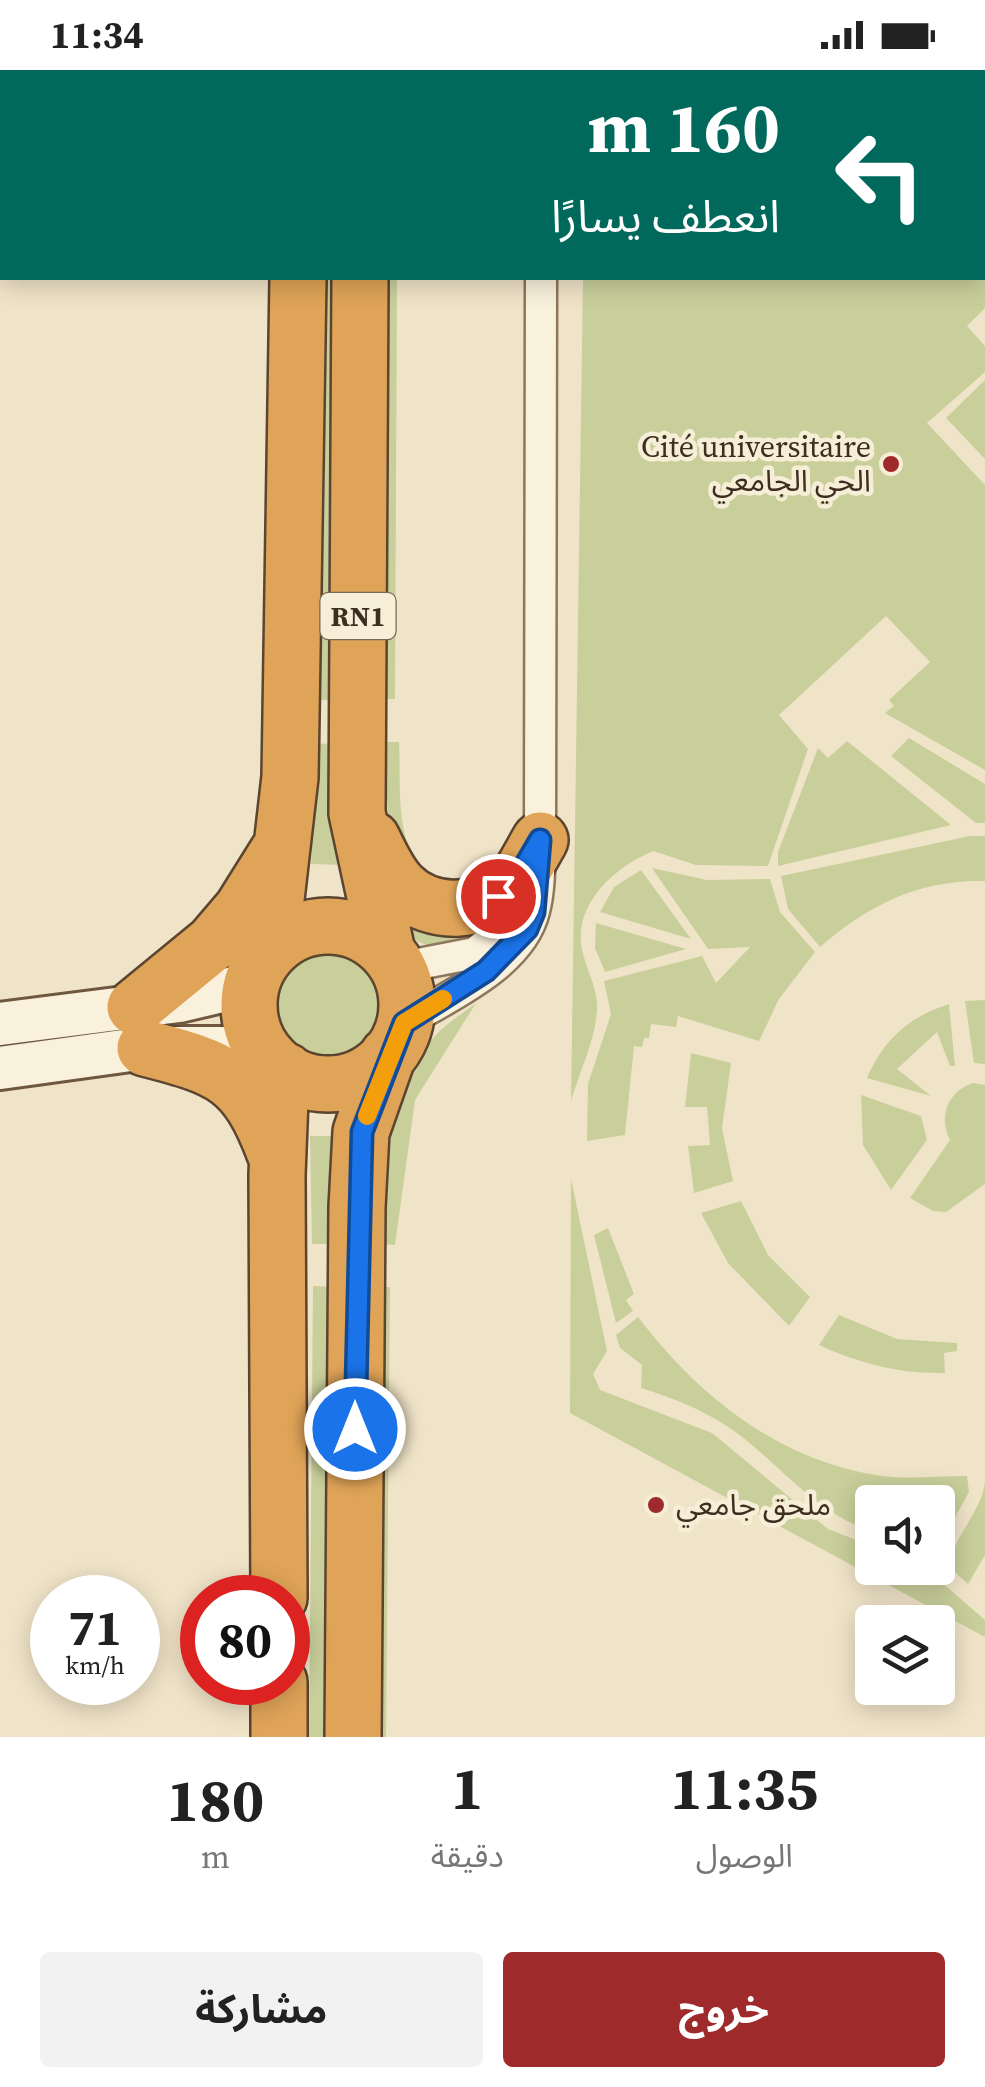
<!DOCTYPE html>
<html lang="ar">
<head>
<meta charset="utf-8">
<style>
	:root { --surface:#fff; --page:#f2f2f2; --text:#222; --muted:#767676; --accent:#9e2a2b }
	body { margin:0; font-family:"Source Serif 4","Noto Sans Arabic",serif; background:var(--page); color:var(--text); direction:rtl; height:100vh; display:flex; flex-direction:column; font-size:38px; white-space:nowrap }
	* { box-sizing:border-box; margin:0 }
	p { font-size:32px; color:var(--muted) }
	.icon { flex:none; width:55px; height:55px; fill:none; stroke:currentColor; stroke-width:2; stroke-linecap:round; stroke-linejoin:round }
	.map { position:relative; height:1667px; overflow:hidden; direction:ltr }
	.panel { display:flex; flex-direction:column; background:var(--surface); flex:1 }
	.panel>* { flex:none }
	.hud { position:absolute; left:0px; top:0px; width:985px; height:210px; box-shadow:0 5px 25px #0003; direction:rtl; background:#00695c; color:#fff; overflow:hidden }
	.controls { position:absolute; left:855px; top:1415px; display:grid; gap:20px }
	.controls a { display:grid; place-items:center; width:100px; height:100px; border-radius:10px; background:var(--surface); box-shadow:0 5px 25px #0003; font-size:50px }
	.speed { position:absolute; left:30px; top:1505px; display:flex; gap:20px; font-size:50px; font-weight:700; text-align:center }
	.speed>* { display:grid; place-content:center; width:130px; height:130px; border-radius:50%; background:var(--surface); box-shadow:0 5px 25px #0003; line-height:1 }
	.speed small { font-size:25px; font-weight:400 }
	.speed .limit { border:15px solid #d22; background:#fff; color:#111 }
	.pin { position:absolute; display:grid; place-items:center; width:85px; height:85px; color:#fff; margin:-42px; border:5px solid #fff; border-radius:50%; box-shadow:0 2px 10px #0007 }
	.me { position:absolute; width:110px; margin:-55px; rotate:0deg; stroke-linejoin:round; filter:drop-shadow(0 0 8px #0008) }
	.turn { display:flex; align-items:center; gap:35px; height:210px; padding:0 40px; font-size:45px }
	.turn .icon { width:130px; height:130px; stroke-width:2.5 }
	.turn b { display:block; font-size:70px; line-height:85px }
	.eta { display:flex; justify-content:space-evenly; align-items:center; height:170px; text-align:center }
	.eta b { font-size:60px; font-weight:700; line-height:70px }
	.primary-button { display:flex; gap:20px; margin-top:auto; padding:20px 40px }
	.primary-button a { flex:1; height:115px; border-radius:10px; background:var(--accent); color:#fff; font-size:40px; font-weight:700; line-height:115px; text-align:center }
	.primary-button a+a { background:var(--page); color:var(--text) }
	.status { display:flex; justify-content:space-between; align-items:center; height:70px; padding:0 50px; background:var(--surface); direction:ltr }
	.status svg { height:28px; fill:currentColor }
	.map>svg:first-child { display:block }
</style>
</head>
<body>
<div class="status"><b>11:34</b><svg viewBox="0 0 49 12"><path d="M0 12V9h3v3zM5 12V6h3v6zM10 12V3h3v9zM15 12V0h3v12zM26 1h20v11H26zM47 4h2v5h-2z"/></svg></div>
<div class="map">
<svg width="985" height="1667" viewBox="0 0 985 1667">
	<rect width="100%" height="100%" fill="#f0e4c8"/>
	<path fill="#c9cf9b" d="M602,0H985V238L967,256L985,276V302L927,353L985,415V700L885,643L894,636L889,630L930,592L886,546L779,645L808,679L768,796L696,795L653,781C617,796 577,830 581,873C584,897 599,918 597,941C595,971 579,1003 571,1031L583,208H982V2Z
		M321,208H343L340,630H318Z
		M389,208H397L395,629H386Z
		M985,310V389L946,348Z
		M909,668L985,714V753H976L891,686Z
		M847,671L951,755L778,796V782L818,678L828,688Z
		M384,672H399C401,707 396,752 412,784C419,800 429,808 435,826L389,764Z
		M340,673L344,795L311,794L318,674Z
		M970,766H985V811C920,809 868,835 820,877L788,839L781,806Z
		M652,798L707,810L770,809L780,842L815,882L779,929L759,971L678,946L676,957L651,954L649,968H644L642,977L634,976L625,1065L587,1071L588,1014L611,944L604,911L702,886L716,913L750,877L708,879Z
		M641,800L691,869L600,842L614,817Z
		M449,850L454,876C430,877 416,877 403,855Z
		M596,853L686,879L605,902L595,878Z
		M275 935a53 53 0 1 1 106 0a53 53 0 1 1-106 0Z
		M985,930V994L974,993L965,931Z
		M476,933L415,1030L395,1175L381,1174C388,1104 384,1022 434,967C445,954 462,944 476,933Z
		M949,934L955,996H950L937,962L897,999L931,1026L867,1008C884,969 909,947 949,934Z
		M691,983L731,993L722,1058L733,1111L694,1123L688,1076L710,1075L707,1037H685Z
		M973,1013L985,1015V1114L946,1142L933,1141L910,1128L950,1070C938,1047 948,1021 973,1013Z
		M861,1025L921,1046L927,1070L891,1120L863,1075Z
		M310,1066H343L336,1174H312Z
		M571,1109L607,1281L593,1304L600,1320L712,1363L828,1459L872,1476V1498H925L985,1550V1567L570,1343Z
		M741,1131L768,1185L810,1227L789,1256L728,1193L701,1143Z
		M608,1158L634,1224L626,1230L633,1241L616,1253L594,1165Z
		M313,1216L337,1217L333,1667H309Z
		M380,1217H390L386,1667H377Z
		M839,1245L897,1269L957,1273V1281L944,1283L945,1303C900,1304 860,1294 819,1275Z
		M638,1247C698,1325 775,1388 875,1405C905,1410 937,1406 967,1406L969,1422L938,1478V1432H872V1461C815,1443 781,1395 734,1361C706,1341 674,1328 641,1318L642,1295L620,1278L616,1265Z
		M985,1411V1485L968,1514C963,1509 953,1502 951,1495C947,1475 984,1439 985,1411Z"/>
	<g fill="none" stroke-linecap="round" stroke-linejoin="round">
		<g stroke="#8d765c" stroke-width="35">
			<path id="street" d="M539,0V2
				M398,898L475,883L504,859
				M404,953C447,927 521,895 534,841C540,818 539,793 540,770L541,208"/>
		</g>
		<g stroke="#6f573f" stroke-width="48">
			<path id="secondary" d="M0,954L179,931L251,914
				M0,998L145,978H262"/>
		</g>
		<g stroke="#5b4430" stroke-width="60">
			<path id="highway" d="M302,2V0
				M360,2L361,0
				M360,208L357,743L387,882
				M372,769C380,785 388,804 401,817C432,848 487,844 515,811C525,799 532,783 540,770
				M249 935a79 79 0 1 1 158 0a79 79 0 1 1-158 0Z
				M270,881L290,707L298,208
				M135,937L213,873L242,839L277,783
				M145,978C223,998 246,1006 275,1083
				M279,1528L277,1105L280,1029L286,1001
				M279,1612V1667
				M353,1667L357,1137L361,1062L388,985"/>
		</g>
		<use href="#street" stroke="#faf1dc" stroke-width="30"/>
		<use href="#secondary" stroke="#faf1dc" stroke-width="42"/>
		<use href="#highway" stroke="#e0a458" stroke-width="55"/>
	</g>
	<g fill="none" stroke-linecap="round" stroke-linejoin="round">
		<g stroke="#114b97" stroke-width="25">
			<path id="route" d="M355,1359L362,1062L404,953L486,901L527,859L534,842L540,770L516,811L498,826"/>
		</g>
		<use href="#route" stroke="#1a73e8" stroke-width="18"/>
		<path stroke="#f59e0b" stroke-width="18" d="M367,1046L404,953L443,929"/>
	</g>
	<g fill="#9e2a2b" stroke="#f7eed8" stroke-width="4">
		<circle cx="891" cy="394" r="10"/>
		<circle cx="656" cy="1435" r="10"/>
	</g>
	<g text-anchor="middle" stroke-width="9" stroke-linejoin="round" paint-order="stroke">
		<rect fill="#f7eed8" stroke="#756857" stroke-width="2.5" x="320.5" y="523" width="75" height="46" rx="8"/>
		<g font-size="28" font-weight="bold" fill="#3d2e20">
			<text x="358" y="556">RN1</text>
		</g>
		<g font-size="30" fill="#3d2e20" stroke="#f7eed8" text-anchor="end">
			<text x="871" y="387">Cité universitaire<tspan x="871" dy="34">الحي الجامعي</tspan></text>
			<text x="676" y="1445" text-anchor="start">ملحق جامعي</text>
		</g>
	</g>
</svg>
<div class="controls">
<a><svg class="icon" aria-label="sound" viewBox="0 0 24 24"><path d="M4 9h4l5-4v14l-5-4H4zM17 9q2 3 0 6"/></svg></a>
<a><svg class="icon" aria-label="layers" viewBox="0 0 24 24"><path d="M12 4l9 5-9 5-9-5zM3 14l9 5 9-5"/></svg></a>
</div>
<div class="speed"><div>71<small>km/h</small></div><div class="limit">80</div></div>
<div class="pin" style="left:498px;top:826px;background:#d93025"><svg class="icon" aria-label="arrive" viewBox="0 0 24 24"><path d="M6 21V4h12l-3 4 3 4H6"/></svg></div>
<svg class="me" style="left:355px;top:1359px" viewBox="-20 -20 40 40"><circle r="17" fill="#1a73e8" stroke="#fff" stroke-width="3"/><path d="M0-11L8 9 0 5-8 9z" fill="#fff"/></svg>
<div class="hud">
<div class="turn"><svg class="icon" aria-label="left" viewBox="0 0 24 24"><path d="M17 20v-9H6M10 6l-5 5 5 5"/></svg><div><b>160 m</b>انعطف يسارًا</div></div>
</div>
</div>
<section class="panel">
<div class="eta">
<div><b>11:35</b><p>الوصول</p></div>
<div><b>1</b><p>دقيقة</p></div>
<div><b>180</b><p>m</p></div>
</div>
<div class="primary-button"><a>خروج</a><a>مشاركة</a></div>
</section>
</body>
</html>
